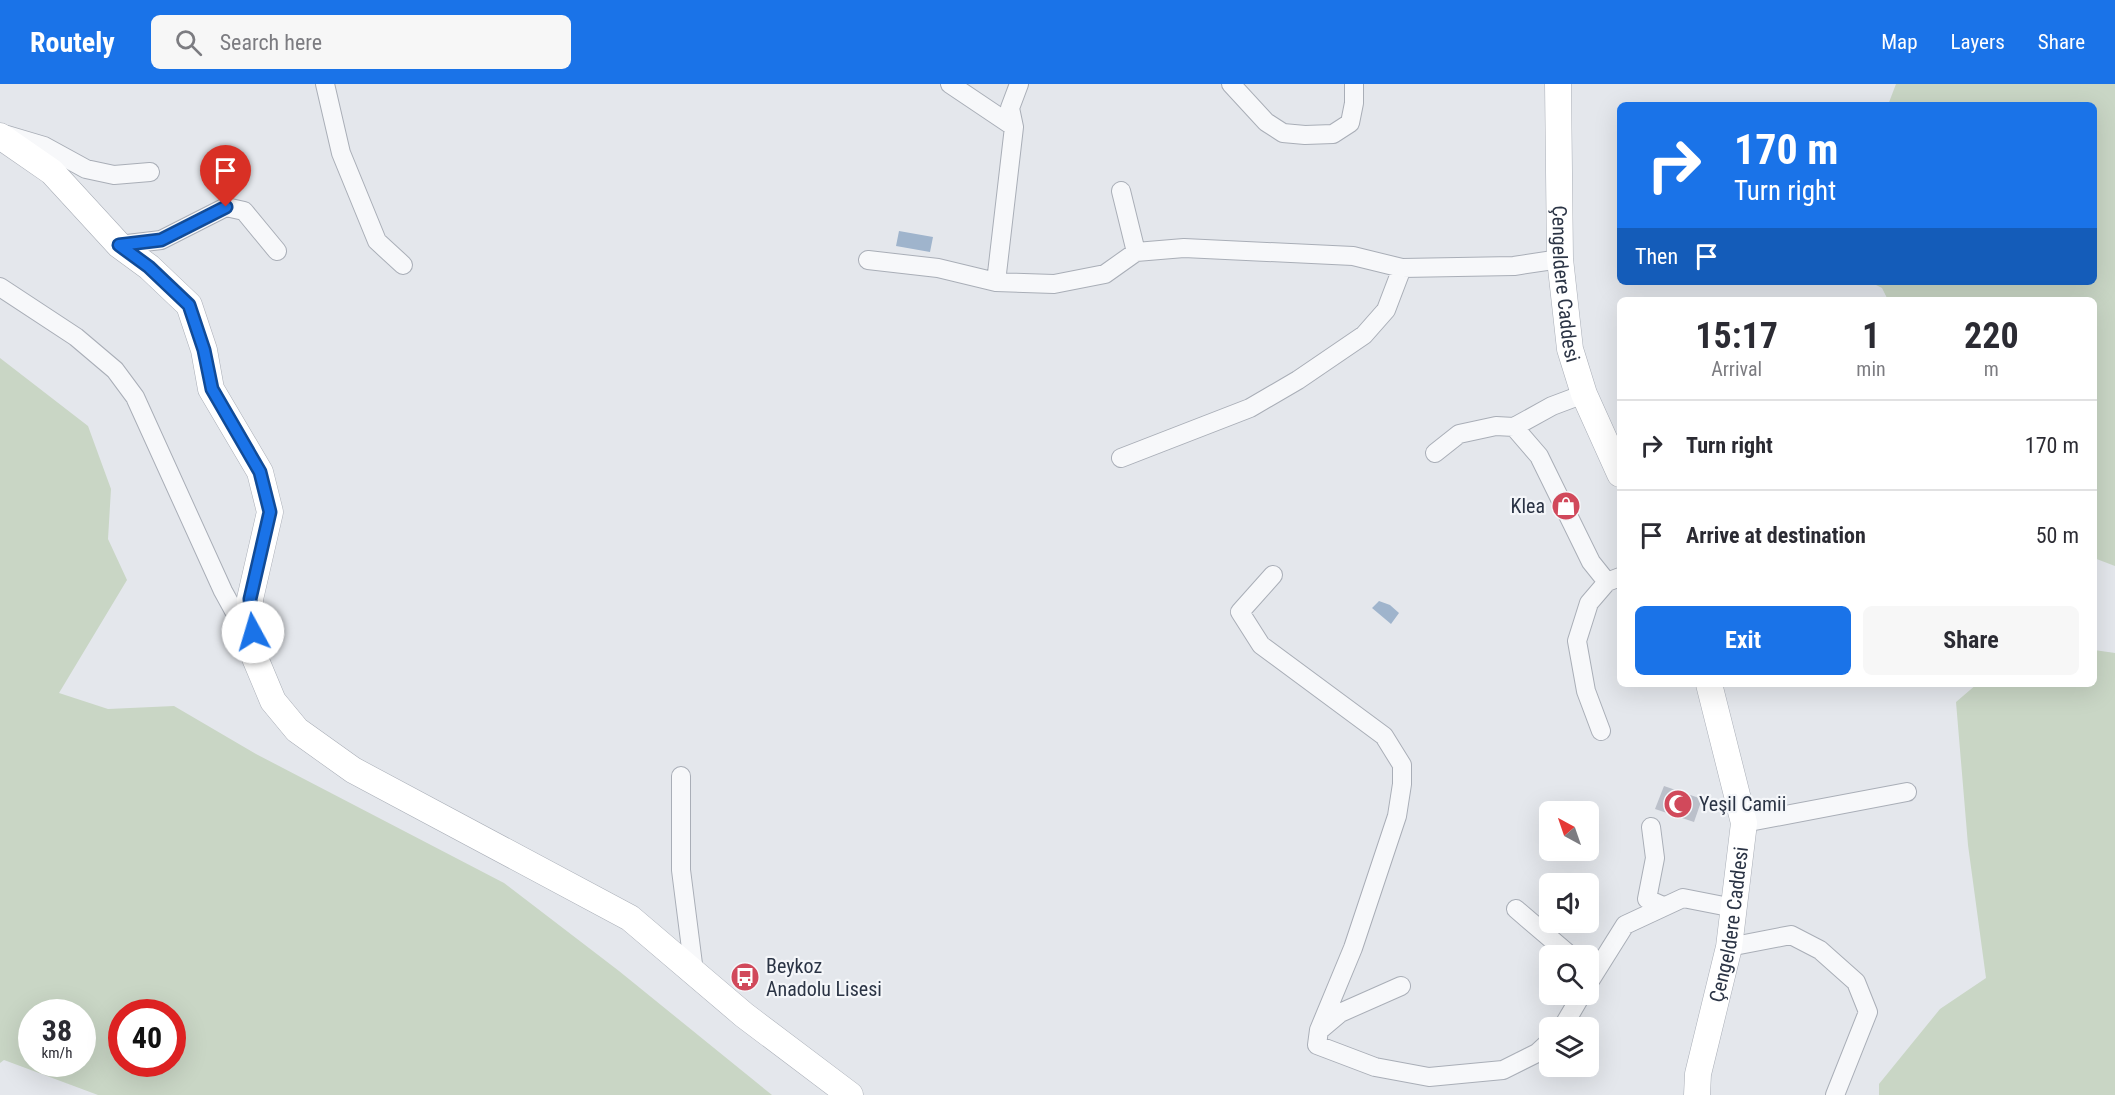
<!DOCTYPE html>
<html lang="en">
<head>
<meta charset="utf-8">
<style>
	:root { --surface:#fff; --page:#f7f7f7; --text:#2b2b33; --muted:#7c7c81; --line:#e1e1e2; --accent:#1a73e8 }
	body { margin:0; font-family:"Roboto Condensed",sans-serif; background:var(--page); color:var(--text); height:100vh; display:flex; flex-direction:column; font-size:22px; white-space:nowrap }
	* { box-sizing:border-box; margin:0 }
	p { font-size:20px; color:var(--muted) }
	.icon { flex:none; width:33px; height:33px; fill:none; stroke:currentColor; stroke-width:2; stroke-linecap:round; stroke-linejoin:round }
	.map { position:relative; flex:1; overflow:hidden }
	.side { position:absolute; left:1617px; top:213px; width:480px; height:390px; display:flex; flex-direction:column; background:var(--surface); border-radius:9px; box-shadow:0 6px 24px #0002 }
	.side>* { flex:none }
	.hud { position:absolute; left:1617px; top:18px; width:480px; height:183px; border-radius:9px; box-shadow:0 6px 24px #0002; background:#1a73e8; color:#fff; overflow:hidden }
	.needle { width:39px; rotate:320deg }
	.fabs { position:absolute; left:1539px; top:717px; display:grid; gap:12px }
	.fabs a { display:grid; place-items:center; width:60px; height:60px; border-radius:9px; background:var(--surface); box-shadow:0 6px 24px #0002; font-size:30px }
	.speed { position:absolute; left:18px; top:915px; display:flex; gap:12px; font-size:30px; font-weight:700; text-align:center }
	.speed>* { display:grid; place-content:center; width:78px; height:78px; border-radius:50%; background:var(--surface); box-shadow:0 6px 24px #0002; line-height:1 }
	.speed small { font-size:15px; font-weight:400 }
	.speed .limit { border:9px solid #d22; background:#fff; color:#111 }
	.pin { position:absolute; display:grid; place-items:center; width:51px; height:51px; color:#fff; margin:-62px -26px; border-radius:50% 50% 50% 0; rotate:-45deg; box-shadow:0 0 6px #0007 }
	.pin .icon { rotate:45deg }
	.me { position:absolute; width:66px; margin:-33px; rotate:354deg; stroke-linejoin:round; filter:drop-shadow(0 0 4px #0008) }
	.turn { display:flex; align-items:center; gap:21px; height:126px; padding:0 18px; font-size:27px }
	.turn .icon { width:78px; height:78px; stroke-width:2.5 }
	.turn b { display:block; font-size:42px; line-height:51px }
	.then { display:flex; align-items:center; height:57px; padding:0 18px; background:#0003; gap:12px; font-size:22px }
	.eta { display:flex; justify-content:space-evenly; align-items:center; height:102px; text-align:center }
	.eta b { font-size:36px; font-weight:700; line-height:42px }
	.action { display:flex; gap:12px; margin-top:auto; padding:12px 18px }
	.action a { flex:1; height:69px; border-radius:9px; background:var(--accent); color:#fff; font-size:24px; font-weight:700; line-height:69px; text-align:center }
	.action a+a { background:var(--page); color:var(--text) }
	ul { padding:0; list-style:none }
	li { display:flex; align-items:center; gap:18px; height:90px; padding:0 18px; border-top:2px solid var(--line) }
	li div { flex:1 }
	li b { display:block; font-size:22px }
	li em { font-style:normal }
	header { display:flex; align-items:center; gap:36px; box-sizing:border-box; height:84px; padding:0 30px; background:var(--accent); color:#fff }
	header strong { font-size:28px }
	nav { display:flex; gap:33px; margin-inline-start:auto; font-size:21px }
	.search { width:420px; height:54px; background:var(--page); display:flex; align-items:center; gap:15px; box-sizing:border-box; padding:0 21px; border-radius:9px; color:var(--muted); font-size:22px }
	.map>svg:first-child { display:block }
</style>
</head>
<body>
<header>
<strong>Routely</strong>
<div class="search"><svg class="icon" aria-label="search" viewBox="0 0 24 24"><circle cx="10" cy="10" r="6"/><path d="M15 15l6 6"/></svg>Search here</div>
<nav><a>Map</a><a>Layers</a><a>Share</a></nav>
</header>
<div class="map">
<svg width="2115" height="1011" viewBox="0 0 2115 1011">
	<rect width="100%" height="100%" fill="#e4e7ec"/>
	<path fill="#c9d6c5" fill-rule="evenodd" d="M1896,0H2115V482L2094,474V216H1888L1882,204L1870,198H2094V21H1888Z
		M0,274L88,342L111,405L108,455L127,496L59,609L108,625L174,622L256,670L504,799L619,887L772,1011H98L4,976L0,979ZM32,928H82V980H32ZM122,928H172V980H122Z
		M2094,566L2115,569V1011H1879V1000L1940,925L1986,894L1968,761L1956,618L1977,600H2094Z"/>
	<path fill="#9fb4cc" d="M899,147L933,153L930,168L896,162Z
		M1379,517L1390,521L1399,529L1391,540L1372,524Z"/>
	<path fill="#bbc0ca" d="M1664,702L1702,715L1694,738L1655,725Z"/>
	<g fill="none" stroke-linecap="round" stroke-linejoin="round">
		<g stroke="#a9aeb7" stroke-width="20">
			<path id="street" d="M325,0L341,69L377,157L403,181
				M950,0L1014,43
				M1231,0L1266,38L1283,49L1305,51L1333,50L1350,39L1354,19V0
				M7,51L44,62L86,85L114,91L150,88
				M1121,107L1136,168
				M119,161L161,156L226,123L244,127L277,167
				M868,176L938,184L996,198L1054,200L1105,190L1136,168L1184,164L1353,172L1402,184L1514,182L1560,175
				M996,198L1014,43L1010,24L1019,0
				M0,203L76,253L115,286L135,313L223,507L251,558
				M1514,343L1552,322L1584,310
				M1435,369L1459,350L1496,342L1514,343L1539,372L1591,478L1607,498
				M1121,374L1250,324L1298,296L1364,251L1386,226L1402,184
				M1273,491L1240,528L1261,561L1384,652L1402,681V700L1397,732L1353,864L1319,946L1317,961L1375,983L1429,993L1503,986L1537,969L1550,957
				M1601,647L1586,607L1577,557L1589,519L1607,498L1620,493
				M681,692V786L694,888
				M1744,739L1907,708
				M1651,743L1655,774L1647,815L1663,822
				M1516,825L1571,872
				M1729,863L1791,851L1820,866L1856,898L1868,928L1835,1011
				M1588,900L1625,841L1683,814L1734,824
				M1562,944L1582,910
				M1321,945L1340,929L1401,902"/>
		</g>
		<g stroke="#a9aeb7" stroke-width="27">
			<g id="secondary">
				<path id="s1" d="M1558,0L1560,175L1570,265L1584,310L1620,390"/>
				<path d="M0,52L52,88L119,161L149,183L189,221L204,266L211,305L260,388L270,428L250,515L255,574L273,617L297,646L353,686L630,834L744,931L850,1011"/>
				<path id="s2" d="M1697,1011L1698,990L1729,863L1744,739L1709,600"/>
			</g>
		</g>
		<use href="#street" stroke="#f7f8fa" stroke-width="18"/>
		<use href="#secondary" stroke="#fff" stroke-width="26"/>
	</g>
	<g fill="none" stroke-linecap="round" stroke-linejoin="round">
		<g stroke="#114b97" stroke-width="15">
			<path id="route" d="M226,123L161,156L119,161L149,183L189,221L204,266L212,305L260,388L270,428L250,515L253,548"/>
		</g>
		<use href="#route" stroke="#1a73e8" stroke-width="10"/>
	</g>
	<defs>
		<g id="shop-disc" transform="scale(1.5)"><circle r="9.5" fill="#d1495b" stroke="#f4f6f9"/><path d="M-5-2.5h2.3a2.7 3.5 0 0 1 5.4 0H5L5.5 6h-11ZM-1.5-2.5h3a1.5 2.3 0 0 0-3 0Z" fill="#fff"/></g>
		<g id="mosque-disc" transform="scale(1.5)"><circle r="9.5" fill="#d1495b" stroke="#f4f6f9"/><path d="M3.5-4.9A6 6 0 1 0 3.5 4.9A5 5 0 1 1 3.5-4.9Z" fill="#fff"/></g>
		<g id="bus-disc" transform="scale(1.5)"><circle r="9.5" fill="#d1495b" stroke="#f4f6f9"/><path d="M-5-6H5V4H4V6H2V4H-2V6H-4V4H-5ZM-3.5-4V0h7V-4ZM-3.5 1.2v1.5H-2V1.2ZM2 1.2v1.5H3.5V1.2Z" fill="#fff"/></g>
	</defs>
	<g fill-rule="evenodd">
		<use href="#shop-disc" x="1566" y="422"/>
		<use href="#mosque-disc" x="1678" y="720"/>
		<use href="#bus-disc" x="745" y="893"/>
	</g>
	<g text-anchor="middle" stroke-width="4.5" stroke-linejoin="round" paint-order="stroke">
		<g font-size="20" fill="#2b3445" stroke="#f4f6f9">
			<text dy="7" stroke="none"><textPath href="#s1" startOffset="200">Çengeldere Caddesi</textPath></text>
			<text dy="7" stroke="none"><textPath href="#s2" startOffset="174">Çengeldere Caddesi</textPath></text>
		</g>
		<g font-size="20" fill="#2b3445" stroke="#f4f6f9" text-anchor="start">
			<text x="1545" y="429" text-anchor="end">Klea</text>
			<text x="1699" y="727">Yeşil Camii</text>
			<text x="766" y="889">Beykoz<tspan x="766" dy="23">Anadolu Lisesi</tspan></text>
		</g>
	</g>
</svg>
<div class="fabs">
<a><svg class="needle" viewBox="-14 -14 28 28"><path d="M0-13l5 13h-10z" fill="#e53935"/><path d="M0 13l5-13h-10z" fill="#7c7c81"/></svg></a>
<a><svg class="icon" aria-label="sound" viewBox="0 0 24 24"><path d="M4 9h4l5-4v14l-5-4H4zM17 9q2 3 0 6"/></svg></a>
<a><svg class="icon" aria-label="search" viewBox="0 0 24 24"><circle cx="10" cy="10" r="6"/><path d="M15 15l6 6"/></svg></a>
<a><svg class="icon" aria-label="layers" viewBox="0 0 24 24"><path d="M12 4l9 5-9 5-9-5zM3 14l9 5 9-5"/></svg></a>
</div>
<div class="speed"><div>38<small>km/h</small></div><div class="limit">40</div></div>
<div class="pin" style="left:226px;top:123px;background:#d93025"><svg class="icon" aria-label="arrive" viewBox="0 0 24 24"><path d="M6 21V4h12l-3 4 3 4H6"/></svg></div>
<svg class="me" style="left:253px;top:548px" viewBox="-20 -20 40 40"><circle r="19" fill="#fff"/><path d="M0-13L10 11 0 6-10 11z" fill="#1a73e8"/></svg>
<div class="hud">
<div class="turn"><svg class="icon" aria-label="right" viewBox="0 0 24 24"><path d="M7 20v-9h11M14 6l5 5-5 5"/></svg><div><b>170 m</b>Turn right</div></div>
<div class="then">Then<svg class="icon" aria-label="arrive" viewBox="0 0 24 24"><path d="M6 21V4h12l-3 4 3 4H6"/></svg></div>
</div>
<section class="side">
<div class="eta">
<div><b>15:17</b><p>Arrival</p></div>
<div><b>1</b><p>min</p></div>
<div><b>220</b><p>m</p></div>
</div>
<ul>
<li><svg class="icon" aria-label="right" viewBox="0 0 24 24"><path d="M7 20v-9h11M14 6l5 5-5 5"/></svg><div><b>Turn right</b></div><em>170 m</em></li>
<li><svg class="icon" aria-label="arrive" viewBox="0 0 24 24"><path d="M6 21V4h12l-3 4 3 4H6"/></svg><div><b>Arrive at destination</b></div><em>50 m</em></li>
</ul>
<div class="action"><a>Exit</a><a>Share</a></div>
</section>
</div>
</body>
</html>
